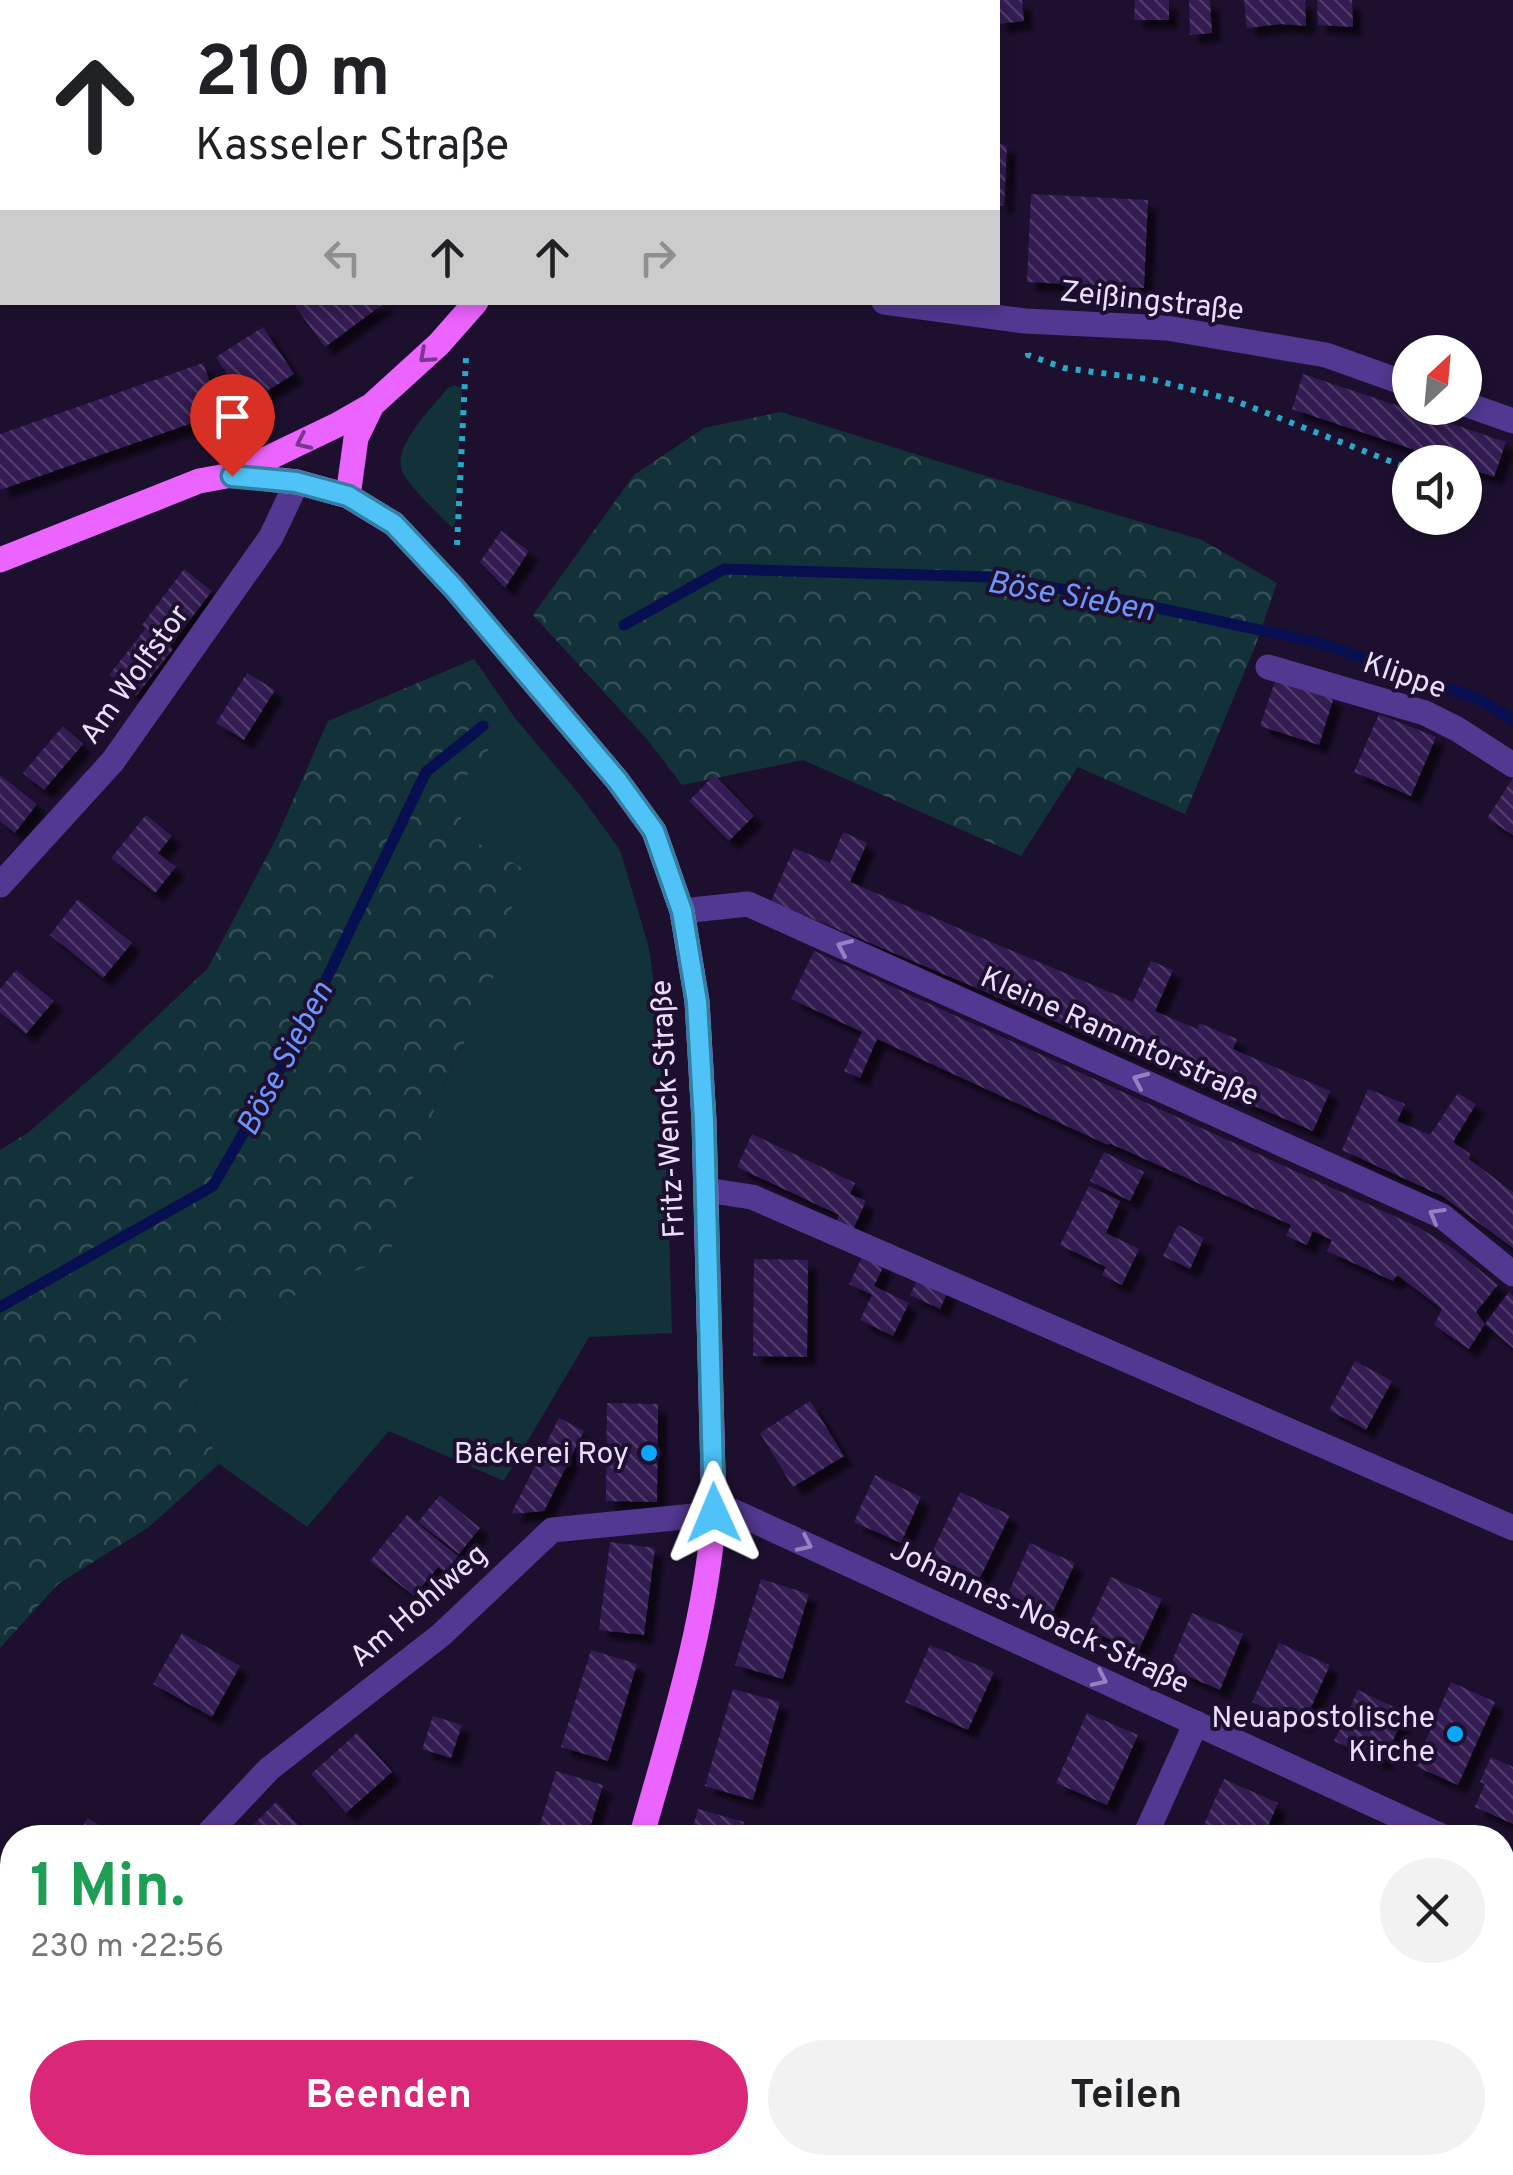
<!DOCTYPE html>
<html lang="de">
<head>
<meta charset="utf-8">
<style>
	:root { --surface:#fff; --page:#f2f2f2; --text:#202124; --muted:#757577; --accent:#db2777 }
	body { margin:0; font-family:Overpass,sans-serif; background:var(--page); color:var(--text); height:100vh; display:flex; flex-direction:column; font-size:38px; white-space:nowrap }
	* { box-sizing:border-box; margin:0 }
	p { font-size:32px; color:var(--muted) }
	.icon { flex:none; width:55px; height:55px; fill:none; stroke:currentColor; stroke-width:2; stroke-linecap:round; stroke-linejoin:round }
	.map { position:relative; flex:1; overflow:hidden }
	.side { position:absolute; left:0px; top:1825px; width:1515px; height:350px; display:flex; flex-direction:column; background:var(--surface); border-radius:40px 40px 0 0; box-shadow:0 5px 15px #0003 }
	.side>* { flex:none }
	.top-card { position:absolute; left:0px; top:0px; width:1000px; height:305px; box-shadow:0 5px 15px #0003; background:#fff; color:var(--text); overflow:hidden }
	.needle { width:65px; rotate:26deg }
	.controls { position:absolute; left:1392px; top:335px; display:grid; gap:20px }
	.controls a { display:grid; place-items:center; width:90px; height:90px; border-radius:50%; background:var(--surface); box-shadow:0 5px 15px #0003; font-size:50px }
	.pin { position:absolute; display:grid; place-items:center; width:85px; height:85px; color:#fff; margin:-102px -42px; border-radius:50% 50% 50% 0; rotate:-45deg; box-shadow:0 0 10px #0007 }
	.pin .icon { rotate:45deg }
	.me { position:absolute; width:110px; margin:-55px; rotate:359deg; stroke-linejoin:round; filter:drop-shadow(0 0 8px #0008) }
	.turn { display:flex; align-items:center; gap:35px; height:210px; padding:0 30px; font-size:45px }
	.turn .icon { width:130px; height:130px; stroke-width:2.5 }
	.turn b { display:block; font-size:70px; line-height:85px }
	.lanes { display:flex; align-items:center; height:95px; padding:0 30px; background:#0003; justify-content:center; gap:50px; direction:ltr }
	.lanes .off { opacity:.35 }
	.round { display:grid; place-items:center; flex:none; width:105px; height:105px; border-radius:52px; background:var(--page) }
	.headline { display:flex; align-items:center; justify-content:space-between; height:170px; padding:0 30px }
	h1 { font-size:60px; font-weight:700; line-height:75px; color:#1e9e55 }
	.button { display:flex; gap:20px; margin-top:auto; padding:20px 30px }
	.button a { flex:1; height:115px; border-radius:60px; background:var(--accent); color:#fff; font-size:40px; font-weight:700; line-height:115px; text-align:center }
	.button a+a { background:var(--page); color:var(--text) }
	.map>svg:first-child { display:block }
</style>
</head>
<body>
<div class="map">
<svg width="1513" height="2175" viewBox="0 0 1513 2175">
	<defs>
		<pattern id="forest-crowns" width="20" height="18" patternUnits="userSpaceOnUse" patternTransform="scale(2.5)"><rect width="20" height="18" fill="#123139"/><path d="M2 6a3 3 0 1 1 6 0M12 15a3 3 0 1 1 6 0" fill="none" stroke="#354e57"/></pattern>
		<pattern id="building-back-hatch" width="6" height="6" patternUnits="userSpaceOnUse" patternTransform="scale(2.5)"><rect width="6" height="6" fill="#331a51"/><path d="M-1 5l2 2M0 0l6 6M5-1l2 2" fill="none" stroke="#513b6b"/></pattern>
		<filter id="shadow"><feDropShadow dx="9" dy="9" stdDeviation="2.5" flood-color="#0009"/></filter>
	</defs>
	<rect width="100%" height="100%" fill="#1d102f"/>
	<path fill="#123139" d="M455,385L462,389L455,524L452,528C438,513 414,491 404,475C388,449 432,408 448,388Z
		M515,718L580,795L620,850L649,948L664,1056L672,1333L589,1337L504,1481L389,1431L307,1527L219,1464L187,1381L230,1321L388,1257L439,1094L490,990L471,839L449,794Z
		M0,2134L12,2138V2162L94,2163L106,2166L117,2175H0Z"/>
	<path fill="url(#forest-crowns)" d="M781,412L979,474L1202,540L1277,583L1255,647L1185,814L1078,767L1021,856L803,760L682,785L646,738L533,615L634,475L704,428Z
		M474,659L515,718L450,795L471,839L522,868L490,990L439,1094L388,1258L230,1321L187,1381L219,1464L149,1527L58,1584L0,1648V1150L29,1132L105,1066L208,968L276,839L328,721Z"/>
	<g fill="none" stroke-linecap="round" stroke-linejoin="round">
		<path stroke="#070f51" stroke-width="11" d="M624,625L724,569L992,577L1112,598L1320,643L1479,699L1513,720
			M0,1307L213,1186L299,1036L426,772L483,726"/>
	</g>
	<path fill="url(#building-back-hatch)" filter="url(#shadow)" d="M998,0H1022L1024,21L998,24Z
		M1135,0H1169V20H1134Z
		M1189,0H1210L1212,33L1190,35Z
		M1244,0H1305L1306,26L1281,24L1247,28Z
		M1317,0H1352L1353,27L1318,25Z
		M998,144L1007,145L1004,206L998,205Z
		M1031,194L1148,200L1144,288L1027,282Z
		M300,302H386L325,347L295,306Z
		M263,327L294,374L246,404L216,357Z
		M203,363L221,413L0,490V434Z
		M1303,374L1506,442L1494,477L1465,467V462H1451L1292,409Z
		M501,531L529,551L505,588L480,562Z
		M184,569L212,591L170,646L173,649L136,696L109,675L146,628L142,625Z
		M247,673L275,690L244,740L216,723Z
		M1276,678L1334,697L1319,745L1260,726Z
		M1379,714L1436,737L1411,796L1354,772Z
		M63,726L83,744L44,790L23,773Z
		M0,775L37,804L15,833L0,821Z
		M714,775L754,816L729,841L689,801Z
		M1513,778V835L1487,818Z
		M146,815L172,836L158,853L176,867L155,893L111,858Z
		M843,832L867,843L850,882L1133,1002L1151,961L1173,970L1155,1011L1197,1029L1199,1023L1237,1039L1233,1049L1330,1091L1313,1131L771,901L794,848L830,863Z
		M78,899L132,943L103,978L50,935Z
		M814,951L1418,1227L1454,1249L1498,1285L1476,1312L1485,1324L1469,1349L1434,1325L1442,1309L1397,1275L1393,1281L1327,1251L1332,1240L1313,1231L1307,1245L1286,1236L1291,1225L1109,1143L1108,1145L1073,1129L877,1039L860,1078L844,1071L862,1032L791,999Z
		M16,970L54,1001L26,1034L0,1012V989Z
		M1368,1089L1405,1104L1397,1121L1430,1135L1458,1093L1476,1104L1453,1142L1470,1154L1469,1159L1513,1192V1248L1442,1196L1342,1150Z
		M752,1134L855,1183L850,1194L866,1201L851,1234L834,1226L839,1215L737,1167Z
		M1104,1152L1144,1172L1130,1201L1090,1181Z
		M1089,1186L1120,1201L1106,1233L1139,1249L1122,1285L1102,1275L1106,1267L1060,1245Z
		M1178,1225L1204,1238L1190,1269L1163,1256Z
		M863,1255L884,1265L874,1286L909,1303L893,1336L860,1320L872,1295L849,1284Z
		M754,1259L808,1260L807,1357L753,1356Z
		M919,1276L948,1291L940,1309L910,1295Z
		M1509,1292L1513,1296V1348L1485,1324Z
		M1355,1361L1392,1381L1366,1430L1329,1410Z
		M810,1401L844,1456L793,1487L760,1433Z
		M607,1403L658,1404L657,1502L606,1501Z
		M559,1418L584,1431L544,1511L511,1514Z
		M875,1475L921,1497L901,1543L854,1522Z
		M960,1492L1010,1515L980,1578L931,1555Z
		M440,1495L480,1528L459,1554L418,1522Z
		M407,1515L458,1556L445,1572L438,1567L414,1596L370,1561Z
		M610,1542L655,1548L644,1635L599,1630Z
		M1030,1543L1075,1563L1052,1614L1008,1594Z
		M1111,1577L1162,1599L1138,1652L1087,1629Z
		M761,1579L809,1594L783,1679L735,1665Z
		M1192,1613L1243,1634L1220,1690L1169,1668Z
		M182,1633L240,1666L212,1717L153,1684Z
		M1279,1643L1330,1665L1303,1725L1252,1702Z
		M930,1645L994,1672L968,1730L905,1702Z
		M591,1650L637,1664L608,1761L561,1747Z
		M1451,1682L1495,1702L1458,1785L1415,1766Z
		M733,1689L780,1702L753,1800L705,1786Z
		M1358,1690L1406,1713L1382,1763L1334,1741Z
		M1087,1713L1138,1735L1107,1805L1056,1783Z
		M433,1716L462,1725L451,1758L422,1749Z
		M357,1733L392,1772L346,1813L311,1774Z
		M1491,1757L1513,1767V1824L1475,1807L1485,1784L1480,1782Z
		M556,1771L603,1785L587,1838H536Z
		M1224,1779L1278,1803L1263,1838H1198Z
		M276,1802L312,1838H240Z
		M698,1809L744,1822L740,1838H690Z
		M88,1818L119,1838H75Z
		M1502,1914L1513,1920V1992L1502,1987Z
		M194,2162H247L236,2175H207Z
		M451,2162H502L500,2175H449Z
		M605,2162H655L654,2175H603Z
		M964,2162H1013L1008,2175H992Z
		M1086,2162H1154L1149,2175H1114Z"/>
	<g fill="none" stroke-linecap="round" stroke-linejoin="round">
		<path stroke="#27aac9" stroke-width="6" stroke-dasharray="5 8" stroke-linecap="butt" d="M1028,353V355L1064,368L1154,380L1233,400L1410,469
			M457,545L466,358
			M0,2048L12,2059
			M0,2086L12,2082"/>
		<path stroke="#523891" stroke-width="25" d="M0,154H2
			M884,302L1025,321L1167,328L1326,355L1410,385
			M1465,404L1513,421
			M1268,667L1425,713L1457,729L1513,765
			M0,885L113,761L271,537L297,482
			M682,911L748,904L1442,1216L1513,1274
			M706,1190L752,1197L1513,1528
			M204,1838L269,1769L441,1635L552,1530L735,1512L1446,1838
			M1144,1838L1196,1723
			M1502,1863L1513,1868
			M134,2162L149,2175
			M1039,2175L1044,2162"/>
		<path stroke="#ec64ff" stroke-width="25" d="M577,2V0
			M237,473L337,425L372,405L439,344L476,302
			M348,496L356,438L372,405
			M0,560L199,481L232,475L297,482L348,496L394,524L454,588L617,780L654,831L682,911L697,1001L704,1121L714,1513C706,1624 671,1731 641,1838
			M552,2175L554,2162"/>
	</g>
	<defs><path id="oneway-chevron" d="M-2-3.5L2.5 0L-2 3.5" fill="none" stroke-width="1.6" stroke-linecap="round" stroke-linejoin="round" transform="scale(2.5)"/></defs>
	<g stroke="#7a368d">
		<use href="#oneway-chevron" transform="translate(426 356) rotate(138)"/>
		<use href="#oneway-chevron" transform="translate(303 442) rotate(155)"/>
	</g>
	<g stroke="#9682c2">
		<use href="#oneway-chevron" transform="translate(844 947) rotate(-156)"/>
		<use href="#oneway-chevron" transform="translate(1140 1080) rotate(-156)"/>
		<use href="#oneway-chevron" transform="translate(1436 1215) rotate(-150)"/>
		<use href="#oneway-chevron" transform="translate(805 1544) rotate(25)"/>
		<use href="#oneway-chevron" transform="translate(1100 1679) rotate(25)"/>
	</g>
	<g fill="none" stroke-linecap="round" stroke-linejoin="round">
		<g stroke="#337fa1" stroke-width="25">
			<path id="route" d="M232,476L296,482L348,496L394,524L454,588L549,700L617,780L654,831L682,911L697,1002L704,1121L714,1513"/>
		</g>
		<use href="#route" stroke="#4fc3f7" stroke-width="18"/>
	</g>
	<g fill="#09a8ff" stroke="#1d102f" stroke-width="4">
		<circle cx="649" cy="1453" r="10"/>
		<circle cx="1455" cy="1734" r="10"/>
	</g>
	<g text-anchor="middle" stroke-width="8" stroke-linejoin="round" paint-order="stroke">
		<g font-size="30" fill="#eaddff" stroke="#1d102f">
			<text transform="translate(1152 300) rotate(6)" y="10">Zeißingstraße</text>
			<text transform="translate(134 674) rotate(-54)" y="10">Am Wolfstor</text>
			<text transform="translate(1405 675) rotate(19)" y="10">Klippe</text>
			<text transform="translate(1120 1036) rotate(24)" y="10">Kleine Rammtorstraße</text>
			<text transform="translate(667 1109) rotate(-93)" y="10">Fritz-Wenck-Straße</text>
			<text transform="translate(418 1605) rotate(-41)" y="10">Am Hohlweg</text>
			<text transform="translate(1040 1616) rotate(25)" y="10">Johannes-Noack-Straße</text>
		</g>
		<g font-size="30" fill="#eaddff" stroke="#1d102f" text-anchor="end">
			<text x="629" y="1463">Bäckerei Roy</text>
			<text x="1435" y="1727">Neuapostolische<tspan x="1435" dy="34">Kirche</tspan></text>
		</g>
		<g font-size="32" font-style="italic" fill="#6b95ff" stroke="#1d102f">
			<text transform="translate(1071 595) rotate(10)" y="11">Böse Sieben</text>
			<text transform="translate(284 1058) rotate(-62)" y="11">Böse Sieben</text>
		</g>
	</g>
</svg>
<div class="controls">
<a><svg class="needle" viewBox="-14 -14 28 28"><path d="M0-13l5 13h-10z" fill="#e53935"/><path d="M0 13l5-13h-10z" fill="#757577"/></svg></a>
<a><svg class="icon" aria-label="sound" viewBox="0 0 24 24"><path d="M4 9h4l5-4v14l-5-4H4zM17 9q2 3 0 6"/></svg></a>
</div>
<div class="pin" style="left:232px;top:476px;background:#d93025"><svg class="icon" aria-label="arrive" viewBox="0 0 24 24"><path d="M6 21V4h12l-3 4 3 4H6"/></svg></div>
<svg class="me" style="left:714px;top:1513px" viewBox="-20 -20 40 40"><path d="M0-17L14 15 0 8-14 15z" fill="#4fc3f7" stroke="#fff" stroke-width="4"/></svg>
<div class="top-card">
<div class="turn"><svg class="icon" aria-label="ahead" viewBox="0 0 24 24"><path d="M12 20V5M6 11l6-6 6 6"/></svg><div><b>210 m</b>Kasseler Straße</div></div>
<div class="lanes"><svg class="icon off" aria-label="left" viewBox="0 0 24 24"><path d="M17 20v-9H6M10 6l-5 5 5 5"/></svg><svg class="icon" aria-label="ahead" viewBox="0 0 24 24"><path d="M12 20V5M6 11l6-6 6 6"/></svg><svg class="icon" aria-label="ahead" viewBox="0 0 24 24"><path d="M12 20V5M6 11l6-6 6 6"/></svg><svg class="icon off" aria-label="right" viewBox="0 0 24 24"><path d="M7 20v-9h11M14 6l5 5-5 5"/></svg></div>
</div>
<section class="side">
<div class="headline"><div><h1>1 Min.</h1><p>230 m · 22:56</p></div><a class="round"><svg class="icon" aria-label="close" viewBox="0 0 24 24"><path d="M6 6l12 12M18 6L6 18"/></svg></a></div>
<div class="button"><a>Beenden</a><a>Teilen</a></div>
</section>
</div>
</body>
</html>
